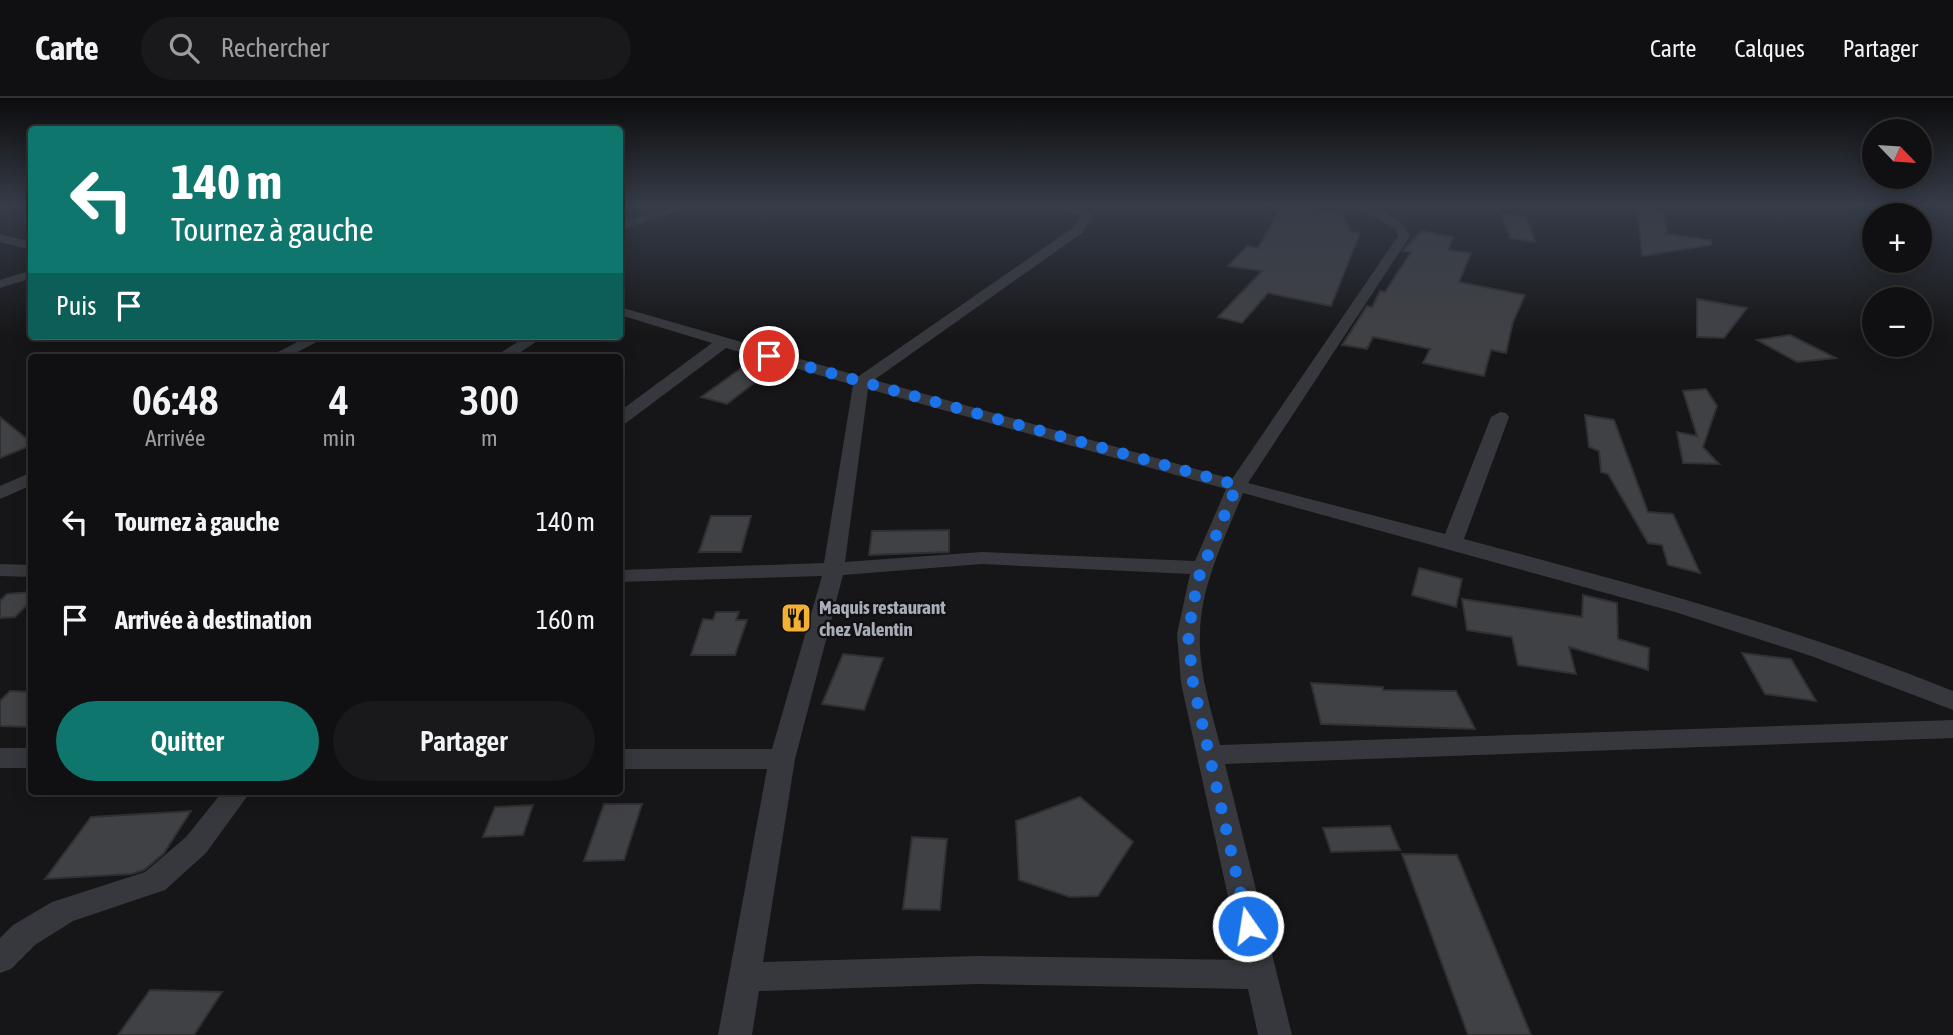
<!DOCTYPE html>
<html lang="fr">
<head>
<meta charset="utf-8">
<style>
	:root { --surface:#101012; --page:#19191b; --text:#f1f3f6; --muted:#9c9d9f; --line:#303032; --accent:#0f766e }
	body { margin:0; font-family:"Asap Condensed",sans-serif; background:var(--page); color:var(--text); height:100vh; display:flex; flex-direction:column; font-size:26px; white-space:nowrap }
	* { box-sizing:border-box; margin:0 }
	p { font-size:23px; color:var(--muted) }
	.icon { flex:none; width:38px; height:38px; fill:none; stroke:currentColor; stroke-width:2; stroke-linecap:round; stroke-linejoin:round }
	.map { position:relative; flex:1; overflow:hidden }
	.side { position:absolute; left:28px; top:256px; width:595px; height:441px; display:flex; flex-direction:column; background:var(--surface); border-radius:7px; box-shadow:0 4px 18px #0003,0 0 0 2px var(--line) }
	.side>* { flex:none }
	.top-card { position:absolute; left:28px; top:28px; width:595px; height:214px; border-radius:7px; box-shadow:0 4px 18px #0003,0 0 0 2px var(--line); background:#0f766e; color:#fff; overflow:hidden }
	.needle { width:46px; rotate:115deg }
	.tools { position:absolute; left:1862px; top:21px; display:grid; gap:14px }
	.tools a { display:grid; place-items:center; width:70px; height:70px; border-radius:50%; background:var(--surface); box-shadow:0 4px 18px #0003,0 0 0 2px var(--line); font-size:35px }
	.pin { position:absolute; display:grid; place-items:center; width:60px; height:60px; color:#fff; margin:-30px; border:4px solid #fff; border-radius:50%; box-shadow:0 2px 7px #0007 }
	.me { position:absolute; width:77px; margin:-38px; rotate:347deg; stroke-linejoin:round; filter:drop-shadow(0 0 5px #0008) }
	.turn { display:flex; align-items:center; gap:24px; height:147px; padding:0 28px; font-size:32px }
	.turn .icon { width:91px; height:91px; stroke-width:2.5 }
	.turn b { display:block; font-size:49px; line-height:60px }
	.then { display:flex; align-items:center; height:66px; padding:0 28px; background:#0003; gap:14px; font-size:26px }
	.eta { display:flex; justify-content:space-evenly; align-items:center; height:119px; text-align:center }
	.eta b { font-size:42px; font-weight:600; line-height:49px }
	.cta { display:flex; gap:14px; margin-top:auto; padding:14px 28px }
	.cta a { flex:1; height:80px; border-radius:42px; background:var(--accent); color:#fff; font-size:28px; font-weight:600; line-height:80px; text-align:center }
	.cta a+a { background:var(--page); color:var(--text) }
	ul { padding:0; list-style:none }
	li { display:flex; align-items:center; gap:21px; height:98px; padding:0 28px }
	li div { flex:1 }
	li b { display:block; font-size:26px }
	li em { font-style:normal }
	header { display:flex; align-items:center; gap:42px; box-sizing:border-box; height:98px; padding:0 35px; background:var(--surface); border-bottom:2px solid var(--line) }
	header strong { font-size:33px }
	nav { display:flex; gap:38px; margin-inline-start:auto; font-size:24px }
	.search { width:490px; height:63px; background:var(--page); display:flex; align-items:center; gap:18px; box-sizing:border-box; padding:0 24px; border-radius:38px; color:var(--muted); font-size:26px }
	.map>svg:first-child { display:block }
</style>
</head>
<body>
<header>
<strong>Carte</strong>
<div class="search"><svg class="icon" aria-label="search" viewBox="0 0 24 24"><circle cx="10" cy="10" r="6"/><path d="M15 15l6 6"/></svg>Rechercher</div>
<nav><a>Carte</a><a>Calques</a><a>Partager</a></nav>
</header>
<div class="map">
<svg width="1953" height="937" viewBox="0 0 1953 937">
	<rect width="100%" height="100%" fill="#161618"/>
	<path fill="#404145" stroke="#303034" stroke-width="2" d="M1282,108L1342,116L1351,134L1360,135L1331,208L1268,195L1242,225L1218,219L1262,173L1228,168L1247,148L1258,150Z
		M1637,108L1664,115L1667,136L1711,142V147L1642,158Z
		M1502,116L1526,118L1535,144L1510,140Z
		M1421,133L1453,139L1448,152L1471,155L1459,184L1525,197L1513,224L1506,255L1491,252L1484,278L1423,265L1430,251L1373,239L1367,251L1342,247L1367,208L1372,209L1380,193L1385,194L1411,154L1403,153Z
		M1697,201L1747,210L1724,240L1697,239Z
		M1790,237L1836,260L1797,264L1757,242Z
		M754,261L765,264L771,272L727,306L701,299Z
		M1706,291L1717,308L1703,349L1719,366L1683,365L1677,334L1697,338L1683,293Z
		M1585,317L1614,322L1648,414L1673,416L1700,475L1668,467L1662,447L1648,445L1608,376L1601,374L1599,353L1589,349Z
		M0,319L32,345V347L0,360Z
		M711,418H751L741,454H699Z
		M949,432V454L869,457L872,433Z
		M1419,470L1462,481L1456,509L1412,497Z
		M32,494V502L15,519L0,520V503L7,496Z
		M1583,497L1617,505L1618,541L1649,550L1648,572L1569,549L1576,576L1518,567L1512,539L1467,532L1462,501L1582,519Z
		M716,514H739L736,522H747L735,557H691L703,521L713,522Z
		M1742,555L1791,561L1816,603L1765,596Z
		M843,556L883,560L864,612L822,606Z
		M1311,585L1383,589V592L1456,593L1475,631L1321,626Z
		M10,593L32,594V629L0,628V603Z
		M1080,699L1133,744L1098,798L1070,799L1019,782L1016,723Z
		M604,706H642L624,762L584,763Z
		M533,707L523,737L483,739L495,709Z
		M191,713L164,755L144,772L131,776L45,781L91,719Z
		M1390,728L1400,752L1331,754L1323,730Z
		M912,739L947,741L940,812L903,811Z
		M1402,756L1457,757L1531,937H1468Z
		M150,892L222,894L194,937H118Z"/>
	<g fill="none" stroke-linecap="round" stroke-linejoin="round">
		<path fill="#37383d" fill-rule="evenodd" d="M675,108H693L620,132V124Z
			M1058,108H1074L1094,117L1082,135L874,282L1232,381L1398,138L1395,130L1353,108C1374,107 1402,118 1410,138L1248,385L1445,436L1491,319L1500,314L1506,315L1509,319L1464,441C1629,485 1795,529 1953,593V612L1811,558L1675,514L1243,395C1225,440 1201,486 1200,535C1198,572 1211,611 1220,647L1953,622V640L1225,666L1292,937H1258L1248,891L978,886L759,893L752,937H718L767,671H620V651H772L822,478L620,484V472L824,465L853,287L726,250L626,325L620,326V313L712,245L620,217V209L859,278L1074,129L1081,118ZM868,291L1226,391L1195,463L982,454L845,464ZM982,466L1190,476L1177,536L1181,585L1242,862L978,858L763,864L795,661L843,477Z
			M0,136L32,144V152L0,144Z
			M32,172V180L0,190V182Z
			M309,238H328L288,259H268Z
			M527,238H545L513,259H494Z
			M32,374V387L0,401V388Z
			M0,466L32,467V479L0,478Z
			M0,650H32V670H0Z
			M223,693H251L206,755L165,792L73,823L35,847L11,871L0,875V840L13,827L52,804L145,774L186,739Z"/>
	</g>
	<linearGradient id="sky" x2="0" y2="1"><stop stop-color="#0c0c0d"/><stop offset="0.45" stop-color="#363c48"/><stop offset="1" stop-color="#363c48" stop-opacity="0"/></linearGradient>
	<rect width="1953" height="239" fill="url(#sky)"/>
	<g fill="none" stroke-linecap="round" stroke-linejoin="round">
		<path stroke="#1a73e8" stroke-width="12" stroke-dasharray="0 21.6" d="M769,258L1237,387L1198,481L1188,536L1193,585L1248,828"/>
	</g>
	<defs>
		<g id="restaurant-square" transform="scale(1.575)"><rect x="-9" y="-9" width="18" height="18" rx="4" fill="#f2b134" stroke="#111113"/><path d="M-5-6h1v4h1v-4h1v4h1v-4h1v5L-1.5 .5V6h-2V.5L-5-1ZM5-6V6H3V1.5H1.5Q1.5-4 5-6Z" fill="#111"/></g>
	</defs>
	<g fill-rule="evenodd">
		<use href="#restaurant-square" x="796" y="520"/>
	</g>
	<g text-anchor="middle" stroke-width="5" stroke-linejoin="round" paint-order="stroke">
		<g font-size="19" font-weight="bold" fill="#a8adb8" stroke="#111113" text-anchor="start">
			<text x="819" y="516">Maquis restaurant<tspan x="819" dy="22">chez Valentin</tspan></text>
		</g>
	</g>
</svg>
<div class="tools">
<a><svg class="needle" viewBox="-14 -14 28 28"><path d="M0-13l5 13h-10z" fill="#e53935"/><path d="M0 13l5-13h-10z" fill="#9c9d9f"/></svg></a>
<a>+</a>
<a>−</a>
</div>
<div class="pin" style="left:769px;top:258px;background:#d93025"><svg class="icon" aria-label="arrive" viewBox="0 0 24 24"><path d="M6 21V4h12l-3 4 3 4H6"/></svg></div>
<svg class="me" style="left:1248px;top:828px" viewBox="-20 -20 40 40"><circle r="17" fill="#1a73e8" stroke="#fff" stroke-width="3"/><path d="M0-11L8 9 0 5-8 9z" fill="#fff"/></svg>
<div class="top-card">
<div class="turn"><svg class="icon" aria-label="left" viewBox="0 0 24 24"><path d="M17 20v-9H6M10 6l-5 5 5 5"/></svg><div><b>140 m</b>Tournez à gauche</div></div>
<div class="then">Puis<svg class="icon" aria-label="arrive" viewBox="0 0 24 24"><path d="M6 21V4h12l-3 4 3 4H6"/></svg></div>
</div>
<section class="side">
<div class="eta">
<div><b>06:48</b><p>Arrivée</p></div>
<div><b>4</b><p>min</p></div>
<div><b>300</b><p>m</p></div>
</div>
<ul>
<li><svg class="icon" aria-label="left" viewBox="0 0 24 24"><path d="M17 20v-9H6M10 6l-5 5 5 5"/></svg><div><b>Tournez à gauche</b></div><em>140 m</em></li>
<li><svg class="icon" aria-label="arrive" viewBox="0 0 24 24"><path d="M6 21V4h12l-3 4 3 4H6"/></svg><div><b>Arrivée à destination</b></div><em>160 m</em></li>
</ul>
<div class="cta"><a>Quitter</a><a>Partager</a></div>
</section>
</div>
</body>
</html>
